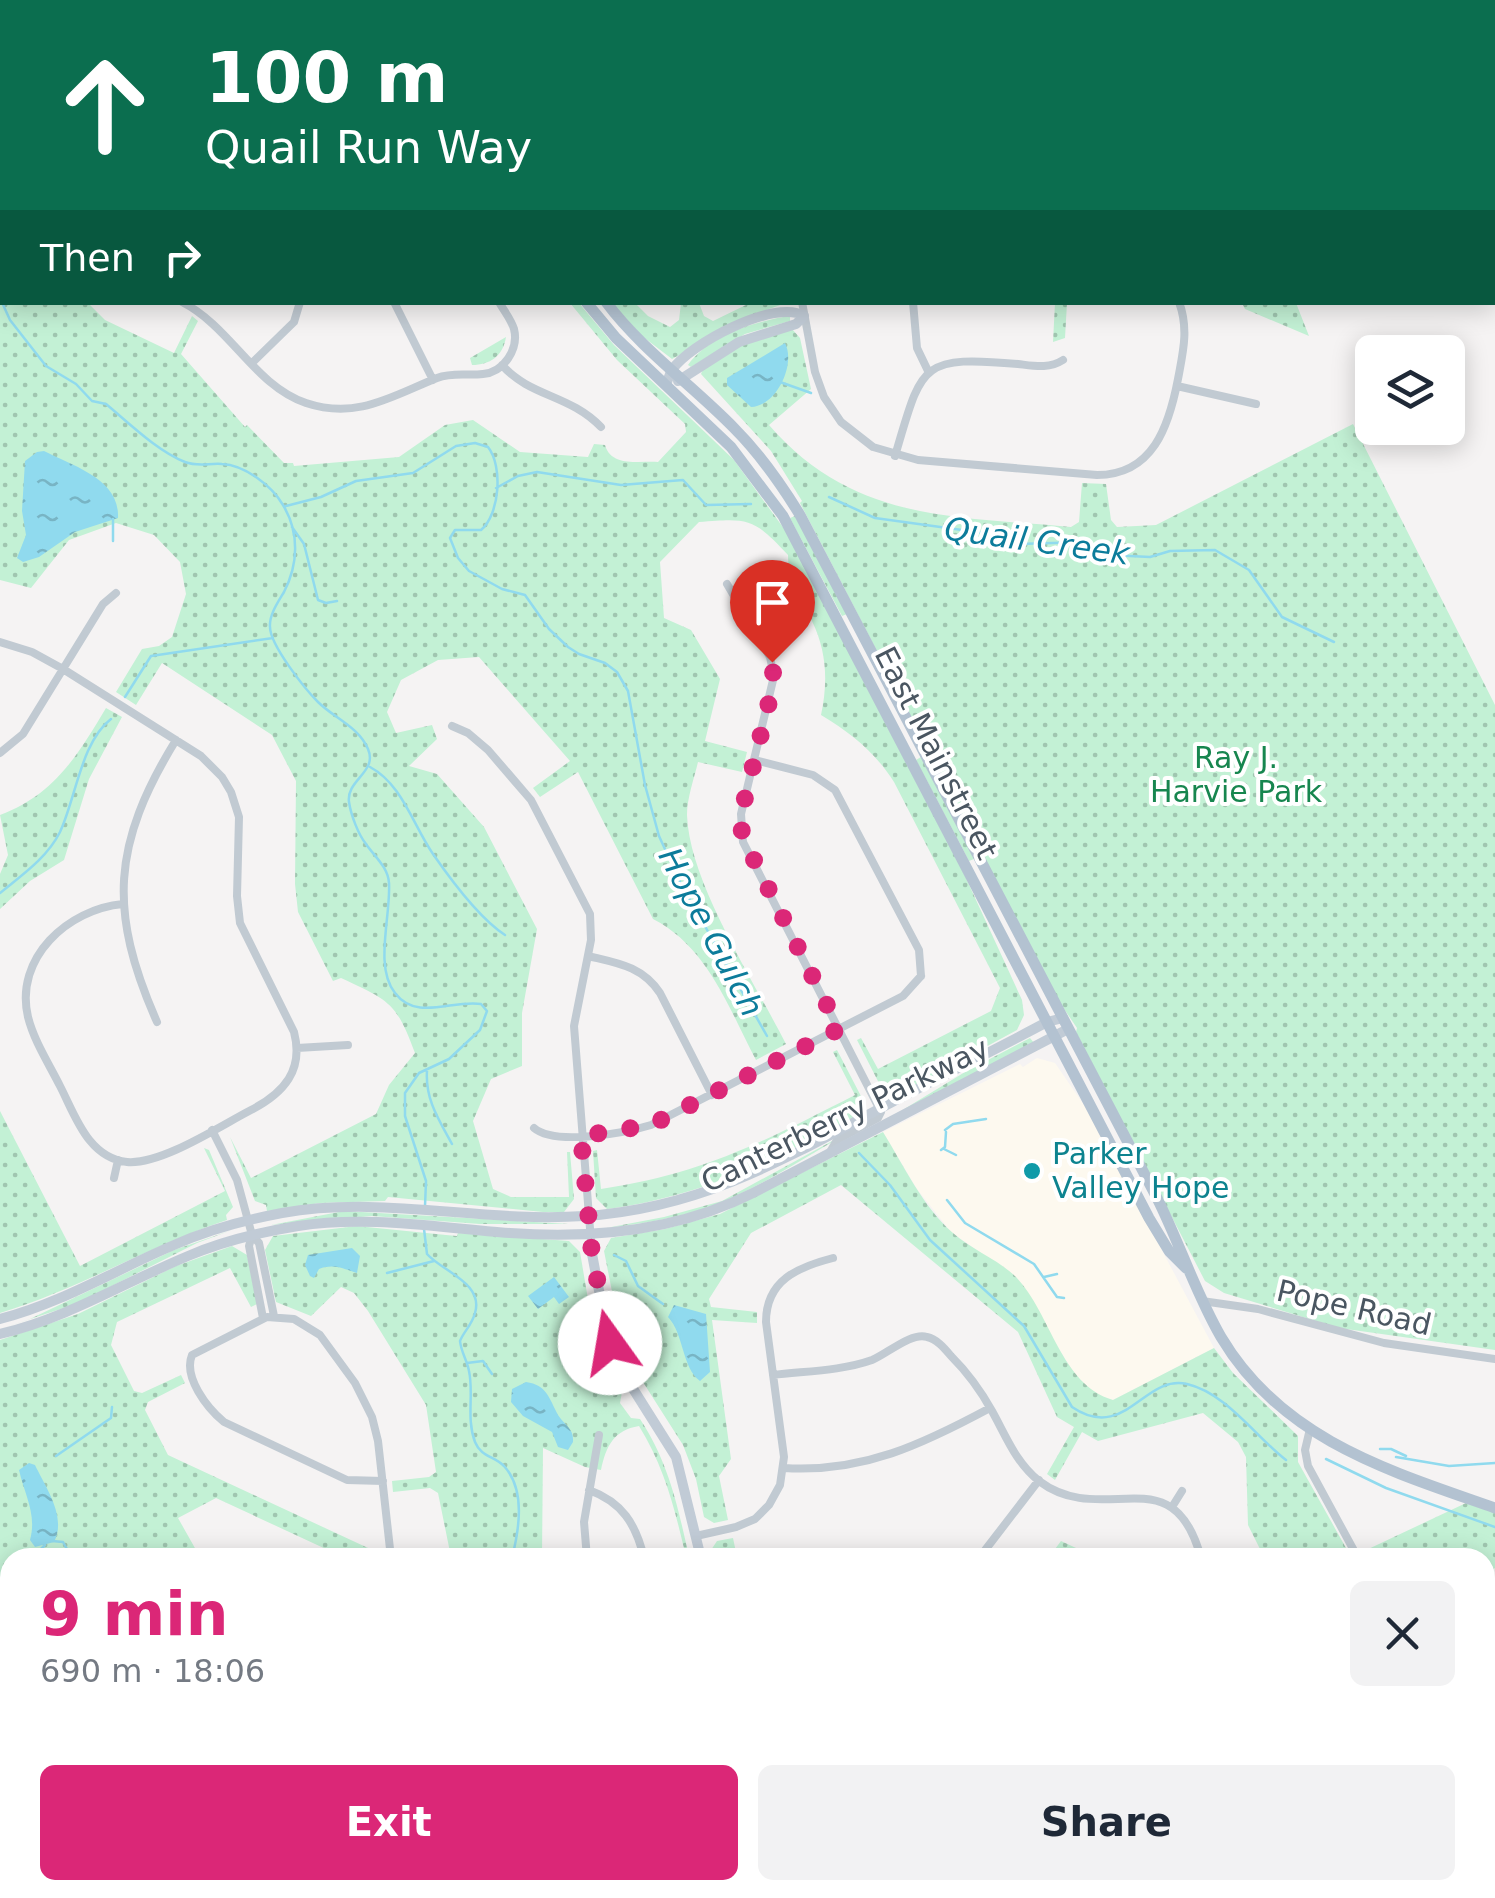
<!DOCTYPE html>
<html lang="en">
<head>
<meta charset="utf-8">
<style>
	:root { --surface:#fff; --page:#f2f2f3; --text:#1f2937; --muted:#747a83; --accent:#db2777 }
	body { margin:0; font-family:"DejaVu Sans",sans-serif; background:var(--page); color:var(--text); height:100vh; display:flex; flex-direction:column; font-size:38px; white-space:nowrap }
	* { box-sizing:border-box; margin:0 }
	p { font-size:32px; color:var(--muted) }
	.icon { flex:none; width:55px; height:55px; fill:none; stroke:currentColor; stroke-width:2; stroke-linecap:round; stroke-linejoin:round }
	.map { position:relative; flex:1; overflow:hidden }
	.side { position:absolute; left:0px; top:1548px; width:1495px; height:352px; display:flex; flex-direction:column; background:var(--surface); border-radius:30px 30px 0 0; box-shadow:0 5px 25px #0003 }
	.side>* { flex:none }
	.guide { position:absolute; left:0px; top:0px; width:1495px; height:305px; box-shadow:0 5px 25px #0003; background:#0b6e4f; color:#fff; overflow:hidden }
	.controls { position:absolute; left:1355px; top:335px; display:grid; gap:20px }
	.controls a { display:grid; place-items:center; width:110px; height:110px; border-radius:15px; background:var(--surface); box-shadow:0 5px 25px #0003; font-size:50px }
	.pin { position:absolute; display:grid; place-items:center; width:85px; height:85px; color:#fff; margin:-102px -42px; border-radius:50% 50% 50% 0; rotate:-45deg; box-shadow:0 0 10px #0007 }
	.pin .icon { rotate:45deg }
	.me { position:absolute; width:110px; margin:-55px; rotate:347deg; stroke-linejoin:round; filter:drop-shadow(0 0 8px #0008) }
	.turn { display:flex; align-items:center; gap:35px; height:210px; padding:0 40px; font-size:45px }
	.turn .icon { width:130px; height:130px; stroke-width:2.5 }
	.turn b { display:block; font-size:70px; line-height:85px }
	.then { display:flex; align-items:center; height:95px; padding:0 40px; background:#0003; gap:20px; font-size:38px }
	.round { display:grid; place-items:center; flex:none; width:105px; height:105px; border-radius:15px; background:var(--page) }
	.headline { display:flex; align-items:center; justify-content:space-between; height:170px; padding:0 40px }
	h1 { font-size:60px; font-weight:700; line-height:75px; color:var(--accent) }
	.cta { display:flex; gap:20px; margin-top:auto; padding:20px 40px }
	.cta a { flex:1; height:115px; border-radius:15px; background:var(--accent); color:#fff; font-size:40px; font-weight:700; line-height:115px; text-align:center }
	.cta a+a { background:var(--page); color:var(--text) }
	.map>svg:first-child { display:block }
</style>
</head>
<body>
<div class="map">
<svg width="1495" height="1898" viewBox="0 0 1495 1898">
	<defs>
		<pattern id="grass-dots" width="8" height="8" patternUnits="userSpaceOnUse" patternTransform="scale(2.5)"><rect width="8" height="8" fill="#c3f1d5"/><path d="M2 2h.1M6 6h.1" fill="none" stroke="#a0c6b0" stroke-width="1.8" stroke-linecap="round"/></pattern>
		<pattern id="water-ripples" width="26" height="14" patternUnits="userSpaceOnUse" patternTransform="scale(2.5)"><rect width="26" height="14" fill="#90daee"/><path d="M2 4q2-2 4 0t4 0M15 11q2-2 4 0t4 0" fill="none" stroke="#78b4c4"/></pattern>
	</defs>
	<rect width="100%" height="100%" fill="#f5f3f3"/>
	<path fill="#fdf9ef" d="M1037,1058L1055,1063L1086,1108L1214,1348L1113,1400L1096,1395L1078,1380L1015,1277L951,1232L917,1189L883,1132L1020,1064L1023,1067Z"/>
	<path fill="url(#grass-dots)" d="M0,0H120L2,2V302L88,303L105,320L174,353L192,316L198,321L181,354L245,427L247,425L284,463H293L294,466L399,457L445,425L473,420L520,452L588,457L594,444L605,445C611,467 638,461 658,462L686,432L685,424L617,360L570,303H579L614,345L734,460L785,530L965,876L1022,1000L1024,1015L1017,1030L897,1095L894,1091L882,1089L857,1040L861,1038L878,1069L991,1011L1000,988L894,782C874,751 852,734 821,715C828,682 827,652 812,621C798,592 789,590 788,555C753,518 750,518 699,522L660,562L664,618L691,630L720,679L705,741L747,752L742,772L698,762C694,779 687,798 687,815C689,882 755,983 786,1044L756,1060C729,1009 708,947 653,919L578,772L540,797L533,788L570,761L479,657L438,660L401,680L387,712L396,733L432,725L437,739L409,766L437,774L484,827L537,929L522,1013V1066L491,1079L473,1121L493,1189L511,1197H569L567,1152H570L574,1199L564,1212H543L388,1197L385,1201L320,1203L267,1211L266,1205L255,1201L230,1137L251,1178L376,1114L389,1085L415,1053C396,1002 390,1001 341,978L333,981L298,912L295,884L296,781L272,735L162,663L136,705L116,692L142,649L159,646L172,637L186,594L180,562L154,535L116,523L69,540L31,588L0,580Z
		M612,303H635L648,316L670,327L679,320L681,303H699L704,316L713,321L750,303H786L755,314L672,359L642,336Z
		M1055,303H1067L1065,338L1053,342Z
		M1242,303H1296L1309,336L1245,309Z
		M790,316V321L745,334L691,367L688,365C709,335 756,321 790,316Z
		M792,329L800,338L811,389L769,425C853,522 954,516 1071,527L1079,522L1082,483L1106,484L1111,520L1117,527L1156,525L1353,424L1495,705V1350L1339,1328L1224,1293L1205,1281L1076,1032L1077,1028L1060,1003L800,503L802,501L771,451L701,374L703,369L742,345Z
		M506,337C503,356 490,365 472,365L470,358Z
		M795,516L847,614L842,616L790,518Z
		M106,708L122,717L89,779L64,860L30,881L0,909V874L8,855L0,815C54,795 78,755 106,708Z
		M921,757L974,859L969,861L916,760Z
		M1030,1038L1034,1043L901,1111L965,1072Z
		M837,1050L863,1100L858,1110L860,1114C774,1159 705,1196 607,1209L596,1198L593,1151L597,1150L601,1189C703,1174 765,1141 855,1095L833,1052Z
		M0,1111L80,1266L225,1191L204,1148L209,1150L233,1207L226,1215L227,1220C149,1246 79,1289 0,1313Z
		M867,1122C823,1146 781,1175 736,1196C696,1215 650,1223 606,1228L664,1217L722,1201Z
		M883,1132C904,1166 923,1207 953,1233C972,1250 999,1260 1016,1277C1052,1315 1060,1384 1113,1400L1214,1348L1233,1373L1298,1436V1462L1351,1557H1264L1248,1525L1246,1457L1238,1442L1203,1413L1098,1441L1082,1432L1055,1480L1047,1474L1074,1427L1057,1417L1018,1332L841,1185L751,1233L709,1299L711,1307L757,1312V1323L712,1320L731,1459L719,1476L728,1520L714,1523L704,1517L696,1479L683,1445L634,1368L622,1342L604,1251L611,1238L665,1229L720,1214Z
		M344,1211L569,1224H480L372,1216L271,1225Z
		M357,1226L446,1235L457,1236L458,1233L569,1241L580,1252L592,1323L603,1357L622,1392L620,1403L631,1418L640,1419C669,1463 678,1507 689,1557H686C675,1510 665,1468 639,1426C614,1430 606,1446 601,1470L585,1467L543,1448L542,1557H451L438,1493L430,1488L393,1492L392,1481L429,1477L436,1472L426,1405L368,1311L354,1293L341,1287L311,1316L276,1302L265,1250L273,1236Z
		M232,1230L197,1243L76,1304L0,1329L30,1319L174,1250Z
		M232,1246L247,1255L257,1304L251,1307L230,1268L117,1322L111,1345L134,1391L142,1393L181,1375L185,1383L148,1402L145,1410L168,1455L381,1554L382,1557H343L216,1498L178,1518L200,1557L10,1558V1795L0,1802V1340L78,1314L176,1266Z
		M1466,1503L1495,1513V1568L1485,1574V1558H1365L1362,1552Z
		M733,1538L737,1557H713L711,1550L717,1541Z
		M1061,1541L1089,1554L1140,1551L1141,1557H1049Z
		M147,1890H773L777,1898H151Z
		M798,1890H870L853,1898H802Z"/>
	<path fill="url(#water-ripples)" d="M785,343C796,364 777,406 751,407L727,385V378Z
		M44,451C73,466 120,479 118,518L75,532L39,557L23,562L17,558L26,535L22,511L25,461L37,452Z
		M352,1248L360,1256L357,1273C344,1269 334,1263 319,1269L314,1278L310,1276L305,1265L308,1255Z
		M554,1277L569,1297L559,1304L554,1297L538,1309L528,1296Z
		M674,1305L706,1314L710,1372L700,1381C682,1368 684,1334 668,1317Z
		M526,1382C547,1385 549,1398 558,1415C565,1426 574,1428 573,1442L568,1450L558,1447L552,1432L523,1416L511,1402L512,1389Z
		M29,1463L35,1465C46,1488 67,1517 54,1542L35,1547L30,1540C37,1514 25,1496 19,1470Z"/>
	<g fill="none" stroke-linecap="round" stroke-linejoin="round">
		<path stroke="#90daee" stroke-width="2.5" d="M5,0L6,2
			M0,255L2,245
			M0,298L10,320L46,366L76,384L92,401L106,404C129,423 157,451 185,462C198,467 209,463 222,464C245,465 272,486 283,505C300,533 298,565 284,592C278,602 269,615 270,627C270,645 305,689 318,702C334,718 359,727 368,749C378,772 346,780 349,802C351,815 358,834 366,844C374,856 388,867 389,883C391,916 374,967 395,993C417,1022 453,999 481,1004L487,1011L480,1030L449,1059L419,1073L405,1093V1116L426,1181L425,1206
			M780,382L811,393
			M496,488L518,476L537,472L621,485L683,480L706,505L751,504
			M829,497L875,518L991,534L1018,544L1087,542L1109,555L1150,557L1170,551L1215,550L1249,570L1282,617L1334,642
			M286,506L321,497L356,481L413,473L456,446L475,443L488,447C503,466 500,514 481,530H455L450,538L458,558L469,571L502,589L525,595L549,629L568,647L579,654L605,663L617,672L628,691L645,785L659,836L680,882L767,1036
			M113,519V541
			M292,527L304,544L318,600L326,603L337,601
			M125,697L151,656L273,638
			M370,767C402,784 413,825 433,854C451,880 479,918 505,935
			M0,893C22,875 47,858 60,832C76,798 81,742 111,719
			M427,1071C425,1099 439,1120 452,1144
			M945,1130L953,1124L986,1119
			M944,1149L956,1155
			M941,1150L945,1147L946,1132
			M859,1153L890,1185L930,1240L1024,1326L1072,1407C1125,1443 1144,1374 1187,1384C1226,1393 1255,1436 1286,1460
			M947,1200L965,1223L1034,1264L1057,1297L1064,1298
			M424,1229L427,1254C443,1272 484,1283 475,1313C472,1325 464,1331 460,1341C461,1352 467,1360 469,1371C474,1394 466,1418 475,1442C481,1457 494,1456 504,1466C526,1490 519,1530 512,1558
			M614,1255L626,1261L638,1286L663,1304
			M387,1273L434,1261
			M1044,1277L1057,1274
			M467,1363L483,1361L492,1374
			M1380,1449H1391L1406,1456
			M56,1456L111,1418L112,1407
			M1396,1457L1449,1466L1495,1463
			M1326,1459L1386,1488L1495,1527
			M52,1541L63,1542L72,1558
			M32,1558L45,1545
			M0,1591L10,1584
			M474,1890L480,1898
			M1185,1890L1188,1894"/>
		<path stroke="#c1cad2" stroke-width="8" d="M280,0L281,2
			M375,0V2
			M555,0L556,2
			M683,0L684,2
			M918,0L920,2
			M1426,0L1427,2
			M175,2L177,0
			M658,2L673,0
			M947,2L952,0
			M1492,133L1495,138
			M182,302C231,327 254,385 306,403C357,420 392,396 437,378C453,372 467,376 483,374C504,372 519,349 514,329C511,319 504,311 499,302
			M394,302L433,380
			M802,302L815,372L824,397L841,422L873,447L918,460L1097,475C1153,475 1169,426 1178,379C1183,352 1189,329 1179,302
			M913,302L917,348L929,373
			M252,363L294,322L300,302
			M502,365C530,397 569,394 601,427
			M1177,386L1256,404
			M895,456C922,365 919,355 1018,364C1035,366 1049,369 1063,360
			M727,584L770,657L774,676L741,814L743,842L881,1112L878,1118L837,1140L830,1152
			M0,642L32,652L63,669L201,756L222,777L231,792L239,817L237,896L240,923L294,1032C304,1070 284,1093 251,1110C220,1126 161,1165 127,1162C88,1158 75,1115 60,1086C49,1064 34,1041 28,1017C14,958 68,909 123,904
			M452,726L468,733L488,750L531,800L590,914L591,940L574,1026L592,1254
			M0,753L23,734L103,604L116,593
			M755,760L813,775L835,790L919,950L921,976
			M588,956C617,963 642,966 660,993L712,1095
			M157,1022C108,911 112,844 176,740
			M297,1048L348,1045
			M534,1128C555,1146 625,1133 651,1125L903,996L921,976
			M212,1130L237,1180L252,1235L259,1243L274,1316
			M114,1178L118,1160
			M252,1235L249,1246L263,1318
			M1202,1301L1258,1309L1384,1343L1495,1359
			M773,1375C805,1371 841,1371 872,1360C887,1354 911,1332 927,1337C937,1339 945,1349 951,1356C967,1372 981,1391 992,1411C1006,1436 1016,1463 1039,1481C1104,1530 1173,1453 1201,1558
			M1310,1429L1305,1450L1308,1466L1358,1558
			M784,1468C863,1473 923,1444 990,1408
			M383,1481L347,1480L224,1422C207,1408 183,1377 192,1355L267,1317L294,1319L320,1335L355,1383L372,1417L378,1441L391,1558
			M589,1490C622,1502 636,1524 644,1558
			M1172,1507L1182,1491
			M696,1536L736,1527L755,1519L769,1505L780,1485L784,1457L766,1322C766,1280 798,1267 833,1258
			M587,1558L584,1522L599,1435
			M979,1558L1039,1480
			M0,1875L10,1868
			M86,1890L91,1898"/>
		<path stroke="#c1cbd6" stroke-width="10" d="M678,381L739,342L796,324L804,316
			M666,385C668,380 669,375 672,370C689,344 776,298 804,316
			M592,1254L609,1343L625,1376L676,1457L701,1558
			M0,1319C62,1303 115,1270 174,1245C208,1230 245,1220 282,1213C383,1195 483,1223 584,1216C697,1209 782,1161 879,1109C935,1079 991,1052 1047,1022L1063,1018
			M0,1334C68,1318 125,1282 188,1256C223,1241 261,1232 298,1226C369,1215 439,1228 510,1233C593,1239 678,1231 753,1193L1068,1029
			M786,1890L790,1898"/>
		<path stroke="#b3c2d1" stroke-width="11" d="M452,0L453,2
			M469,0L470,2
			M586,302L616,338L731,447L783,516L1149,1218L1169,1251L1186,1268
			M606,302C642,350 692,385 734,428C760,454 781,484 800,515L1157,1198C1180,1244 1195,1292 1221,1337C1282,1440 1390,1471 1495,1508"/>
	</g>
	<g fill="none" stroke-linecap="round" stroke-linejoin="round">
		<path stroke="#db2777" stroke-width="18" stroke-dasharray="0 32.4" d="M610,1343L592,1254L581,1136L651,1125L839,1029L742,836L741,814L774,682L772,662"/>
	</g>
	<circle fill="#0f9aa8" stroke="#fff" stroke-width="4" cx="1032" cy="1171" r="10"/>
	<g text-anchor="middle" stroke-width="8" stroke-linejoin="round" paint-order="stroke">
		<g font-size="30" fill="#4a5661" stroke="#fff">
			<text transform="translate(936 753) rotate(63)" y="10">East Mainstreet</text>
			<text transform="translate(845 1115) rotate(-26)" y="10">Canterberry Parkway</text>
			<text transform="translate(1354 1308) rotate(13)" y="10">Pope Road</text>
		</g>
		<g font-size="30" fill="#17864f" stroke="#fff">
			<text x="1236" y="768">Ray J.<tspan x="1236" dy="34">Harvie Park</tspan></text>
		</g>
		<g font-size="30" fill="#0d838f" stroke="#fff" text-anchor="start">
			<text x="1052" y="1164">Parker<tspan x="1052" dy="34">Valley Hope</tspan></text>
		</g>
		<g font-size="32" font-style="italic" fill="#0c7c9b" stroke="#fff">
			<text transform="translate(1037 541) rotate(8)" y="11">Quail Creek</text>
			<text transform="translate(711 932) rotate(62)" y="11">Hope Gulch</text>
		</g>
	</g>
</svg>
<div class="controls">
<a><svg class="icon" aria-label="layers" viewBox="0 0 24 24"><path d="M12 4l9 5-9 5-9-5zM3 14l9 5 9-5"/></svg></a>
</div>
<div class="pin" style="left:772px;top:662px;background:#d93025"><svg class="icon" aria-label="arrive" viewBox="0 0 24 24"><path d="M6 21V4h12l-3 4 3 4H6"/></svg></div>
<svg class="me" style="left:610px;top:1343px" viewBox="-20 -20 40 40"><circle r="19" fill="#fff"/><path d="M0-13L10 11 0 6-10 11z" fill="#db2777"/></svg>
<div class="guide">
<div class="turn"><svg class="icon" aria-label="ahead" viewBox="0 0 24 24"><path d="M12 20V5M6 11l6-6 6 6"/></svg><div><b>100 m</b>Quail Run Way</div></div>
<div class="then">Then<svg class="icon" aria-label="right" viewBox="0 0 24 24"><path d="M7 20v-9h11M14 6l5 5-5 5"/></svg></div>
</div>
<section class="side">
<div class="headline"><div><h1>9 min</h1><p>690 m · 18:06</p></div><a class="round"><svg class="icon" aria-label="close" viewBox="0 0 24 24"><path d="M6 6l12 12M18 6L6 18"/></svg></a></div>
<div class="cta"><a>Exit</a><a>Share</a></div>
</section>
</div>
</body>
</html>
